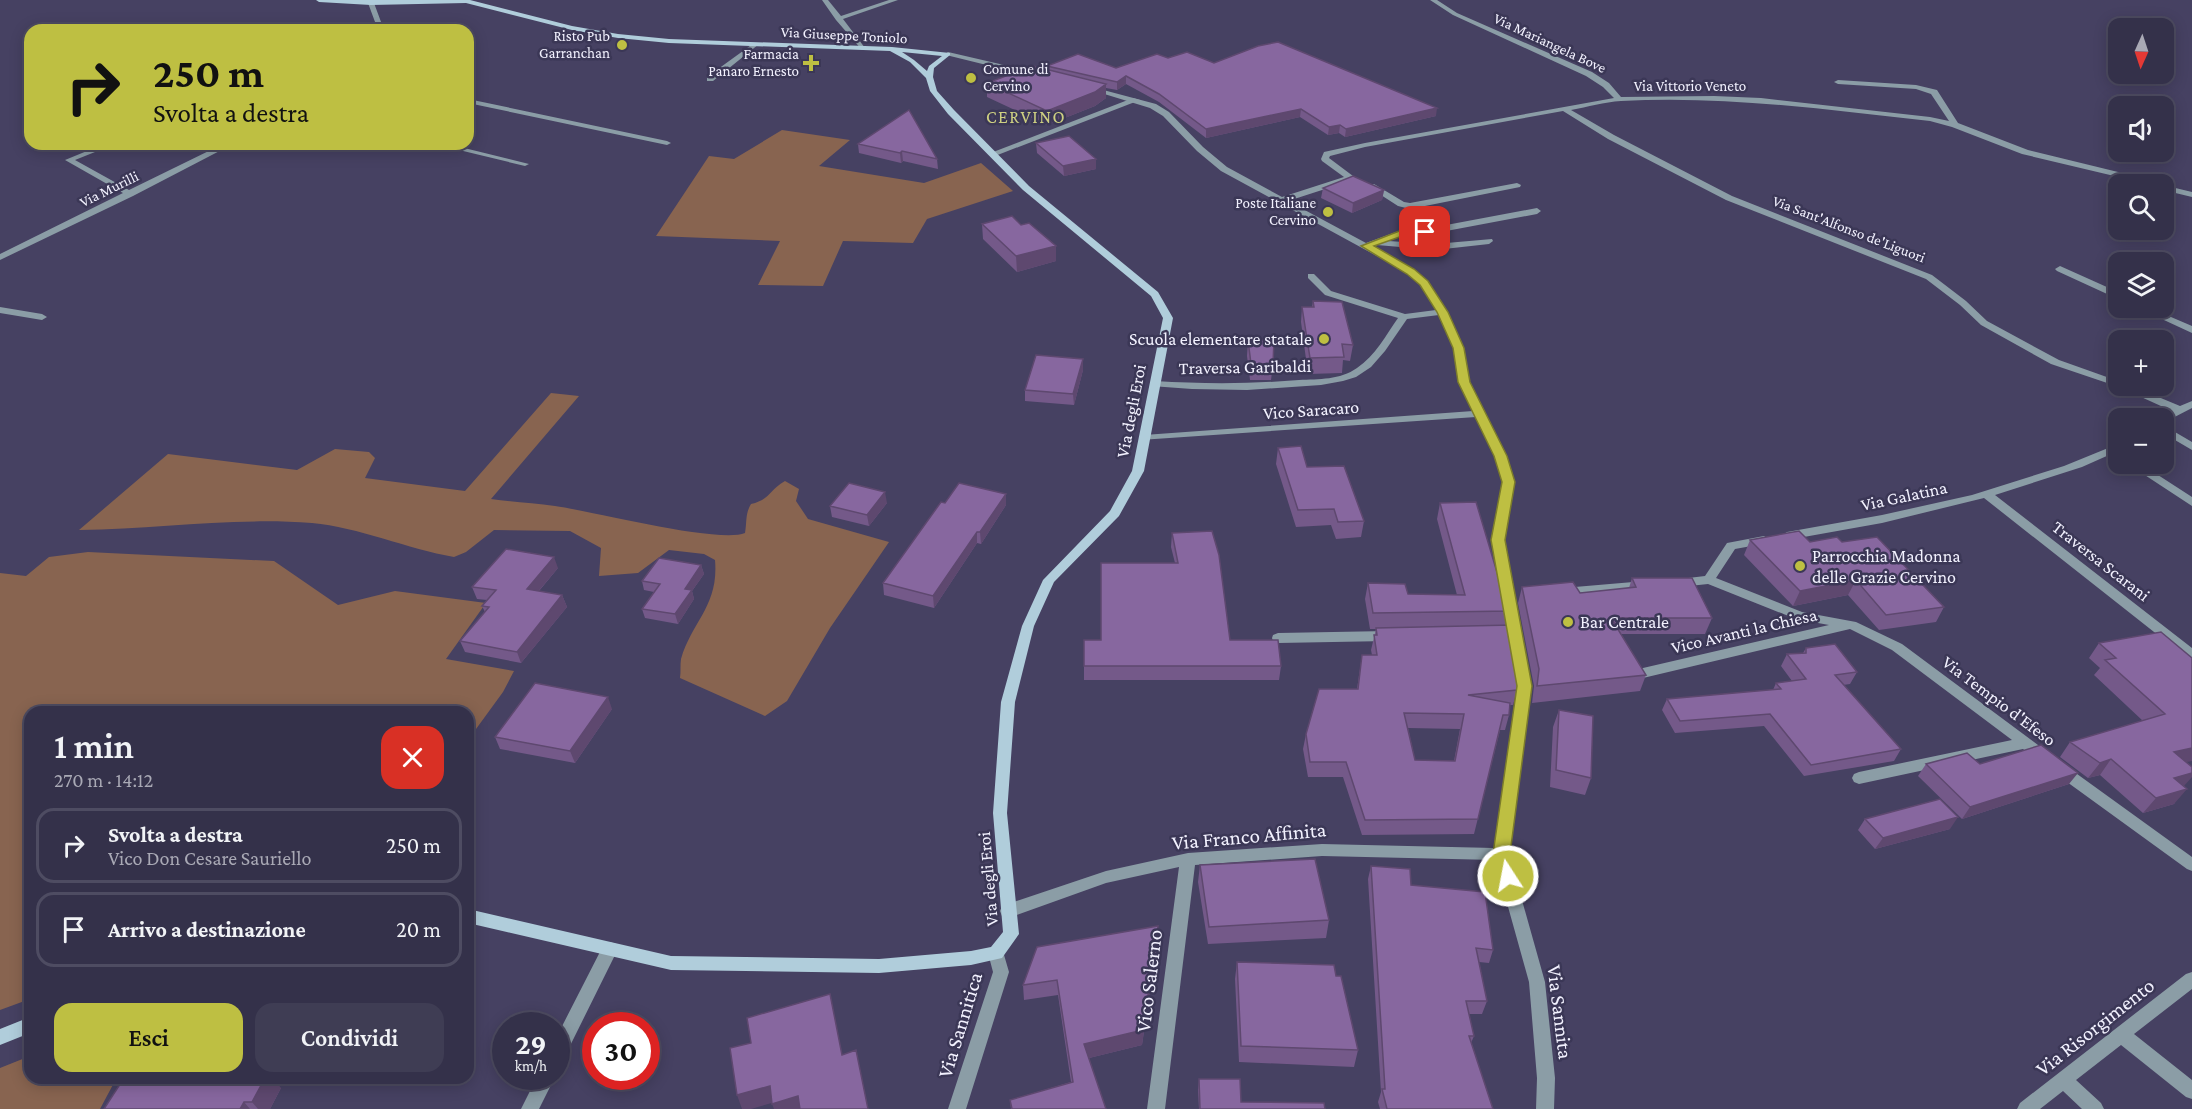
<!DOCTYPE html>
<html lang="it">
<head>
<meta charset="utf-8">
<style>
	:root { --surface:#34314a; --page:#3f3d54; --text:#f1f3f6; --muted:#a9a9b5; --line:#4e4c62; --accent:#bebf42 }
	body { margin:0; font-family:"Crimson Pro",serif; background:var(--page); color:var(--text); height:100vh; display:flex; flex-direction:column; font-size:22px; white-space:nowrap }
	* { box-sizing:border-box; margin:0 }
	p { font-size:20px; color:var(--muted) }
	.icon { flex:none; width:33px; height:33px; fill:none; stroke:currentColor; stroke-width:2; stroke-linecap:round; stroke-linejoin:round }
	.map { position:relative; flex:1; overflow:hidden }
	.sheet { position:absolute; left:24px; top:706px; width:450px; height:378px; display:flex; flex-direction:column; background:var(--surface); border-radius:18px; box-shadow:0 3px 15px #0003,0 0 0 2px var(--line) }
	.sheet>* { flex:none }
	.guide { position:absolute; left:24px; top:24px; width:450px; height:126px; border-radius:18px; box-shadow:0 3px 15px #0003,0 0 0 2px var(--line); background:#bebf42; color:#111; overflow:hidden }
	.needle { width:39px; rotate:183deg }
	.controls { position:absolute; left:2108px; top:18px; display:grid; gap:12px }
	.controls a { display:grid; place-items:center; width:66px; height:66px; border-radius:12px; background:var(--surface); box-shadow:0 3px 15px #0003,0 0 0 2px var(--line); font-size:30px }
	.speed { position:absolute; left:492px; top:1012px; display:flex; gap:12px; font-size:30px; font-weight:700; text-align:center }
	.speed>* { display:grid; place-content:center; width:78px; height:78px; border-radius:50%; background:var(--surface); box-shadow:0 3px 15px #0003,0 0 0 2px var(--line); line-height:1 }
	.speed small { font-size:15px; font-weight:400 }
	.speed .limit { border:9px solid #d22; background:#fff; color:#111 }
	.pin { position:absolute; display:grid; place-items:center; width:51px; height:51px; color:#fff; margin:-26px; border-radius:12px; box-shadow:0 3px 9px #0006 }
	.me { position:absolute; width:66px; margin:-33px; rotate:349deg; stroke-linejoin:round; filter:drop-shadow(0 0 4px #0008) }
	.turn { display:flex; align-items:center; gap:21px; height:126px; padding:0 30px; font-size:27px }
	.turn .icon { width:78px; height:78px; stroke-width:2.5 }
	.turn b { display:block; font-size:42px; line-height:51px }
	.round { display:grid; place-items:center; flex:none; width:63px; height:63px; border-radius:18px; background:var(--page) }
	.summary { display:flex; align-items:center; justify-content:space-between; height:102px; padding:0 30px }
	h1 { font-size:36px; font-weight:600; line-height:45px }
	.button { display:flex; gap:12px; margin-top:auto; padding:12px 30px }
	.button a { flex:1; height:69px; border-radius:18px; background:var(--accent); color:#111; font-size:24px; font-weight:600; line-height:69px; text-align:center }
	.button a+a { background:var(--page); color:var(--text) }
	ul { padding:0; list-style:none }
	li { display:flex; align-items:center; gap:18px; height:75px; margin:0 12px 9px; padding:0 18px; border:3px solid var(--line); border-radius:18px }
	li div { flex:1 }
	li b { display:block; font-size:22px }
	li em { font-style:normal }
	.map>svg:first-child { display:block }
</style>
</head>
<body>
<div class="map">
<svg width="2192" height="1109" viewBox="0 0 2192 1109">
	<rect width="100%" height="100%" fill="#464162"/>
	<path fill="#886450" d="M782,130L850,140L819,166L924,183L981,163L1013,191L927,219L913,243L843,241L823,286L758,285L780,241L656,236L709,156L734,159Z
		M551,393L579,396L491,499C513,502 534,503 555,506C591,511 719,544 745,533C747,522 745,514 751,504C771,499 768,491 785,481L799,489L796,501L808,519L889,542L830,628L787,701L765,716L680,678C681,672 680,665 681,659C692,621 719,606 715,560L704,554L669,550L638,573L599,576L601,548L570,531L494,530L466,552L454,557C408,549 358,527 312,523C234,517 157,529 79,530L168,454L297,470L335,449L369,452L375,458L365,478L465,491Z
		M88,552L274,561L338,605L395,591L486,603L446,659L514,671L503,692L468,740V712H30V999L0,1010V573L26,576L49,557Z
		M30,1056V1078L116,1079L100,1109H0V1068Z"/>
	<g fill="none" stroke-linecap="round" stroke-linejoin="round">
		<path fill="#8b9da6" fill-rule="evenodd" d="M1133,98L1140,100L995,156L988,154Z"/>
		<path fill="#8b9da6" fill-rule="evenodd" d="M822,0H828L841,16L889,0H898L843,19L865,48L862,50L836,20Z
			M1430,0H1437L1457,13L1592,72L1609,83L1621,97L1714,96L1761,98L1930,117L1949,121L1931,94L1916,89L1838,84L1834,82L1838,80L1916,85L1937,90L1958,123L2028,150L2159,182L2160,184H2148L2022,154L1952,127L1930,121C1827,110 1724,95 1621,101C1604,102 1588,107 1571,110L1614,135L1732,196L1932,275L1966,301L1987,321L2059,360L2118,381V386H2132L2180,406L2192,401V408L2163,423V418H2159L2172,411L2119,387L2051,364L1981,325L1960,305L1926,279L1726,200L1608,139L1563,111L1365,147L1330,156L1329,158L1353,176V180L1288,201L1366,243L1407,228L1425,229L1537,208L1541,211L1537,214L1425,235L1408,234L1388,241L1435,244L1492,239L1493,241L1489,244L1435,250L1377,245L1373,247L1414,269L1427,281L1447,312L1463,348L1469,382L1505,456L1514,482L1504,540L1532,686L1509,854L1545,982L1555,1078L1554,1109H1536L1537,1078L1529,982L1495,860L1322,856L1195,865L1165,1109H1147L1179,867L1106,883L1008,918L1002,916L1000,911L1002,906L1106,871L1188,853L1322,844L1494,848L1518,686L1492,540L1502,482L1495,456L1476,417L1140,440L1139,438L1140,436L1144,435L1473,411L1459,382L1453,348L1439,315L1407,319L1385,351L1371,367L1356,377L1343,381L1321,385L1247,390L1192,389L1151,386L1150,384L1155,381C1203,384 1251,384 1299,380C1319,379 1340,380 1357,368C1375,356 1386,335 1398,318L1325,295L1308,278V274H1314L1331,291L1405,314L1436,310L1420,285L1408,273L1221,171L1197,151L1163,116L1150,108L1088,89L1092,87L1156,104L1169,112L1203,147L1227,167L1282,197L1344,177L1322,161L1321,159L1324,152L1365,143L1614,98L1603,87L1586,76L1453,15Z
			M371,1L374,3L384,30H378L368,3Z
			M754,43L759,44L713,81H707V77Z
			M948,52L1038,73L1039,75L1035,77L946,55L945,54Z
			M468,99L667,141L671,143L667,145L468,103Z
			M104,144H115L75,160L129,190L223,144H233L133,196L0,260V254L123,193L65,160Z
			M434,144H448L529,164L525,166Z
			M1517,183L1521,185L1520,187L1410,209L1398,206L1367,186L1374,184L1404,202L1410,203Z
			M2163,185L2192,192V197L2163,190Z
			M2060,266L2118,292V299L2057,271L2055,269Z
			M0,307L42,314L47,317L42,320L0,313Z
			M2138,308H2150L2192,326V333Z
			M2163,425L2192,442V450L2163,433Z
			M2118,444V451L2082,467L1995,495L2192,648V660L2187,658L1984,498L1882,523L1787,540L1781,536L1787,532L1882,515L1972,495L2064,466Z
			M2128,464H2141L2192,497V506Z
			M1764,536L1770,540L1768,543L1735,549L1716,578L1802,612L1856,622L1902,644L2050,754L2052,758L2050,762C2039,765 2031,755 2023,749L1859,784L1854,782L1852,778L1854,774L1859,772L2012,740L1892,650L1850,629L1643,678L1638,676L1636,673L1638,670L1643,668L1829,625L1796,619L1708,584L1680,587L1674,583L1680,579L1705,576L1727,543Z
			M1645,581L1649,582L1651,585L1649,588L1563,596L1557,592L1563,588Z
			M1388,631L1393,633L1394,636L1393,639L1388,641L1278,643L1273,641L1272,638L1273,635L1278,633Z
			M2061,764L2066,766L2192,857V871L2187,869L2056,774L2054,770L2056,766Z
			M610,942L616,944L618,949L562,1062L556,1064V1038L604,944Z
			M996,946L1002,948L1009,972L966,1109H948L993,972L988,953L990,948Z
			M2192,972V989L2134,1034L2192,1080V1099L2186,1097L2121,1045L2076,1080L2101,1103L2104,1109H2082L2063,1091L2040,1109H2017L2020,1103L2186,974Z
			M537,1077H555L539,1109H521Z"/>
		<path fill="#b0cddb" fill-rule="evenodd" d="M316,0H470L572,26L618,34L669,39L892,47L950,53V55L934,68L933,77L937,91L954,110L1029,186L1158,292L1173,318L1144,471L1119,516L1054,582L1034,626L1015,702L1007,813L1019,934L1002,958L971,965L879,973L671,970L468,923V909L671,956L879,959L971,951L991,947L1003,932L993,813L1001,702L1022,626L1043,580L1110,511L1132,471L1163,318L1151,296L1023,190L948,114L930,91L926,78L910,62L890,51L669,43L618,38L572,30L466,3L371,5L319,2ZM902,52L942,56L929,66L927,71L914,60Z
			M30,1017V1033L0,1045V1029Z"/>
	</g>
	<path fill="#745989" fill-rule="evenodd" d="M1168,58L1214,63L1436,116L1345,137L1339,133L1328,135L1300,117L1206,138L1159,102L1126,84L1117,90L1106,88V98L1095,106L1047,125L987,97V83L1047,69V66L1116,68Z
		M909,110L937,159L938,169L903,161L901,163L859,153L858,144Z
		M1036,143L1096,169L1064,176L1037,153Z
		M1323,188L1384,190L1382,200L1352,213L1321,198Z
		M982,224L1056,261L1017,272L983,239Z
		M1313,301L1353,345L1350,361L1343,360L1342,373L1308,374L1301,322L1302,307H1312Z
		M1248,340L1273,364L1271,380H1250L1247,356Z
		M1083,359V370L1074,405L1025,401V390Z
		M1278,448L1307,467L1364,521L1361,537L1336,539L1331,525L1296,527L1276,464Z
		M1006,494V505L981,544L977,543L934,608L884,595L883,583L945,503Z
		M887,503L869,526L832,517L830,506Z
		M1440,503L1502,589L1510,611L1506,626L1517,690L1513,705H1510L1509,715L1505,730H1500L1474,834L1362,835L1343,777H1308L1303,749L1306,734L1357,689L1362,655H1372L1371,650L1376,629H1370L1365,599L1368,583L1408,594L1457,595L1437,519ZM1408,728L1460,729L1454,761L1415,760Z
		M1172,533L1230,640L1281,666L1279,680H1084V640H1101L1175,563L1171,547Z
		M1750,540L1842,542L1944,607L1936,622L1879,630L1848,595L1793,606L1744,555Z
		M701,565L704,574L692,591L694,599L678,624L645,618L642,609L654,592L644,590L642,581Z
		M558,568L539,591L562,595L567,607L521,663L465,652L460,641L485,612L482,606L487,600L477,599L472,587Z
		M1632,578L1712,618L1705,634H1621L1646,675L1640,691L1532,703L1534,686L1518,603L1522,587L1580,593L1629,588Z
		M2161,632L2186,762L2184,786L2174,804L2143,813L2100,775L2088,778L2060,757L2070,742L2143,721L2094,675L2100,668L2089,658L2099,643Z
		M1806,648L1857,672L1850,684L1843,685L1901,749L1894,761L1804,776L1764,726L1675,733L1662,710L1667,699L1773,690L1776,683L1792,681L1781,666L1787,654L1803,653Z
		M612,709L575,763L500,749L495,737Z
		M1559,710L1591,778L1585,795L1550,787L1553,727Z
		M1926,764H1980L2069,784L1962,819L1918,776Z
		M1865,819L1950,829L1875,849L1858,830Z
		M1200,865L1329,920L1326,938L1208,944L1198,882Z
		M1371,866L1411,885L1493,950L1489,963L1479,962L1487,1001L1482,1014H1469L1474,1036L1471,1043L1493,1109H1380L1378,1102L1381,1092L1368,879Z
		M1158,926L1157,942L1142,1045L1089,1058L1106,1109H1011L1010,1100L1071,1082L1058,995L1024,1000L1023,985Z
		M1237,962L1336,976L1358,1050L1354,1067L1239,1062L1235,979Z
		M1199,1079L1241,1102L1325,1109H1199L1198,1090Z
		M281,1088L270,1109H104Z"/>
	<path fill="#5e486f" d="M1126,76V84L1117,90V82Z
		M1106,84V98L1095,106L1047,125V111Z
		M1437,108L1436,116L1345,137L1346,129Z
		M1301,109L1300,117L1206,138V129Z
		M1340,125L1339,133L1328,135L1329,127Z
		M902,151L903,161L901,163L900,153Z
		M1096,159V169L1064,176L1063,166Z
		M1384,190L1382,200L1352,213L1353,203Z
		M1056,246V261L1017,272L1016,256Z
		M1083,359V370L1074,405L1073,394Z
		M885,492L887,503L869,526L867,515Z
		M1006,494V505L981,544L980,532Z
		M977,532V543L934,608L933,596Z
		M554,557L558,568L531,600L527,589Z
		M701,565L704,574L692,591L694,599L678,624L675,614L685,589Z
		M1856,580L1848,595L1793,606L1800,591Z
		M562,595L567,607L521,663L517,652Z
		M608,697L612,709L575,763L570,751Z
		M2192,748V761L2162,767L2174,752Z
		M2111,759L2100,775L2088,778L2100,763Z
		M2078,773L2069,784L1962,819L1970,807Z
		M2192,773V777L2184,786L2174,778Z
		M2187,789L2174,804L2143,813L2156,798Z
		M1958,817L1950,829L1875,849L1883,838Z
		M1158,926L1157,942L1142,1045L1085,1059L1084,1044Z
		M265,1078H273L281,1088L270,1109H258L252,1102Z
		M770,1086L775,1102L751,1109H742L737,1095Z
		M798,1096L802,1109H774L772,1104Z
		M244,1102L250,1109H240Z"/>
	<path fill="#87679f" stroke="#5e486f" stroke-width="1.5" fill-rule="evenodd" d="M1278,42L1437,108L1346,129L1340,125L1329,127L1301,109L1206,129L1159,94L1126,76L1117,82L1047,66L1078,54L1116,68L1157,54L1168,58L1187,52L1214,63L1258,46Z
		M1033,66L1106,84L1095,92L1047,111L987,83Z
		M909,110L937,159L902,151L900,153L858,144Z
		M1069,136L1096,159L1063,166L1036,143Z
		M1353,176L1384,190L1353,203L1323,188Z
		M1012,216L1021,225L1029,223L1056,246L1016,256L982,224Z
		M1313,301L1342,302L1353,345L1342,344L1344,357L1310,358L1302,307H1314Z
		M1248,340H1274L1273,364H1251Z
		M1036,355L1083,359L1073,394L1025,390Z
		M1301,446L1307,467L1344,466L1364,521L1338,522L1334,509L1298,510L1278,448Z
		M849,483L885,492L867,515L830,506Z
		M959,483L1006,494L980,532H977L933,596L883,583L941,502L945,503Z
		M1476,502L1502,589H1506L1510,611L1373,613L1368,583L1405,584L1408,594L1465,595L1440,503Z
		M1212,531L1219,555L1230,640H1278L1281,666H1084V640H1101V563H1178L1172,533Z
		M1799,531L1810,542L1837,537L1842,542L1877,537L1944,607L1886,615L1856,580L1800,591L1750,540Z
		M506,549L554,557L527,589L562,595L517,652L460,641L489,607L482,606L496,590L472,587Z
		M659,558L701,565L685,589L692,590L675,614L642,609L660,584L642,581Z
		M1632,578H1692L1712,618H1611L1646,675L1537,686L1539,669L1522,587L1573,582L1580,593L1636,587Z
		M1512,625L1520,671L1517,690L1468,695L1510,703L1509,715H1503L1478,819L1365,820L1346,762H1310L1306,734L1319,689H1358L1362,655H1377L1374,635H1377L1376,628ZM1404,713L1464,714L1455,761L1415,760Z
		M2161,632L2192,658V748L2174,752L2192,767V773L2174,778L2187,789L2156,798L2111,759L2100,763L2070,742L2165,714L2105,660L2116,658L2099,643Z
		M1835,644L1857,672L1835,675L1901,749L1811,765L1770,714L1680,721L1667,699L1781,689L1776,683L1806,679L1787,654L1806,653V648Z
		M535,683L608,697L570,751L495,737Z
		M1559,710L1593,716L1591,778L1556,770Z
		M2041,745L2078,773L1970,807L1926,764L1967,753L1980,764Z
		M1940,799L1958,817L1883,838L1865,819Z
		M1315,859L1329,920L1209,927L1200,865Z
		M1371,866L1410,869L1411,885L1485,892L1493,950L1476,948L1487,1001H1466L1474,1036H1469L1493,1109H1387L1382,1089H1385Z
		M1158,926L1143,1030L1084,1044L1106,1109H1012L1010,1100L1073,1082L1057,980L1023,985L1037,947Z
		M1237,962L1334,965L1336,976H1341L1358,1050L1241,1046Z
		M830,994L842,1055L856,1050L868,1109H800L798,1096L772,1104L770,1086L737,1095L730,1048L751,1043L747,1018Z
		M124,1078H265L252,1102H244L240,1109H104Z
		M1199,1079H1240L1241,1102L1324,1103L1325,1109H1200Z"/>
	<path fill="#bebf42" stroke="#7c7c2b" stroke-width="1.5" d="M1407,228L1425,229L1430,232L1425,235L1408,234L1374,246L1414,269L1428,281L1448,312L1464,348L1470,382L1507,456L1515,482L1505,540L1532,686L1510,854L1516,876L1514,881L1508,883L1502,881L1493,854L1517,686L1491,540L1502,482L1494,456L1458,382L1453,348L1437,312L1420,285L1407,274L1361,246Z"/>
	<g fill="#bebf42" stroke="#3b3756" stroke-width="2">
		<circle cx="622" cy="45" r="6"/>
		<path d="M808 54h6v6h6v6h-6v6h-6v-6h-6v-6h6z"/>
		<circle cx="971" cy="78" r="6"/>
		<circle cx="1328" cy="212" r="6"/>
		<circle cx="1324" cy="339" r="6"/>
		<circle cx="1800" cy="566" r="6"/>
		<circle cx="1568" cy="622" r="6"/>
	</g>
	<g text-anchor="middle" stroke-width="5" stroke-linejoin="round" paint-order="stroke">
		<g font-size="15" fill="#f2f1fe" stroke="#3b3756">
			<text transform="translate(844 35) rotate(3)" y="5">Via Giuseppe Toniolo</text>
			<text transform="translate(1550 43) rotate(25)" y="5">Via Mariangela Bove</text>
			<text x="1690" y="91">Via Vittorio Veneto</text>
			<text transform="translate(109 189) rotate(-26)" y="5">Via Murilli</text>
			<text transform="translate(1849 229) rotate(21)" y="5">Via Sant'Alfonso de'Liguori</text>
		</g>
		<g font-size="15" fill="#f2f1fe" stroke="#3b3756" text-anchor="end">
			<text x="610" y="41">Risto Pub<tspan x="610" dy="17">Garranchan</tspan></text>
			<text x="799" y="59">Farmacia<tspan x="799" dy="17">Panaro Ernesto</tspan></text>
			<text x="983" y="74" text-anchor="start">Comune di<tspan x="983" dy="17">Cervino</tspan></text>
			<text x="1316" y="208">Poste Italiane<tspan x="1316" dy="17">Cervino</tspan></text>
		</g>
		<g font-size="18" letter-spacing="1.5" fill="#ced082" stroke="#3b3756">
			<text x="1026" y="123">CERVINO</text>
		</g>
		<g font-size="18" fill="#f2f1fe" stroke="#3b3756" text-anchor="start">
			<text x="1312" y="345" text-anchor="end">Scuola elementare statale</text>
			<text x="1812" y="562">Parrocchia Madonna<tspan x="1812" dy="21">delle Grazie Cervino</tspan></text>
			<text x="1580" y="628">Bar Centrale</text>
		</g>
		<g font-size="18" fill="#f2f1fe" stroke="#3b3756">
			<text transform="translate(1245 367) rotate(-1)" y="6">Traversa Garibaldi</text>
			<text transform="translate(1311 410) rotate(-4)" y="6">Vico Saracaro</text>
			<text transform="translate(1131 411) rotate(-79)" y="6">Via degli Eroi</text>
			<text transform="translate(1904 496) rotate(-12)" y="6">Via Galatina</text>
			<text transform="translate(2101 561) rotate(38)" y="6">Traversa Scarani</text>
			<text transform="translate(1744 631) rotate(-13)" y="6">Vico Avanti la Chiesa</text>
			<text transform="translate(1999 701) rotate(37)" y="6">Via Tempio d'Efeso</text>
			<text transform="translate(988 879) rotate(-95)" y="6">Via degli Eroi</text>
		</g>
		<g font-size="21" fill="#f2f1fe" stroke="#3b3756">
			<text transform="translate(1249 836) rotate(-5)" y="7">Via Franco Affinita</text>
			<text transform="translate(1149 981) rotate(-83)" y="7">Vico Salerno</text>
			<text transform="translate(1560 1012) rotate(83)" y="7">Via Sannita</text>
			<text transform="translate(960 1025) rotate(-73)" y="7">Via Sannitica</text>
			<text transform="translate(2095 1027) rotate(-38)" y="7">Via Risorgimento</text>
		</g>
	</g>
</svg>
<div class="controls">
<a><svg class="needle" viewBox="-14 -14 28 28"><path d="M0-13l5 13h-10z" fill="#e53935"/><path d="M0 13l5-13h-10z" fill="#a9a9b5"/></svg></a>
<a><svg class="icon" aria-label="sound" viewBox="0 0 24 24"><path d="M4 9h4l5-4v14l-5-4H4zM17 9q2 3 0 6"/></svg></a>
<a><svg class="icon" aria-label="search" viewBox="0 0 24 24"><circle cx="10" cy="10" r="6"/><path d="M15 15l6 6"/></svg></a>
<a><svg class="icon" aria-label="layers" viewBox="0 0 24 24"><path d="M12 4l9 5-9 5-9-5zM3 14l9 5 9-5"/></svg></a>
<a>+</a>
<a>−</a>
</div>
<div class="speed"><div>29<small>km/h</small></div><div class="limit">30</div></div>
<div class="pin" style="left:1425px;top:232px;background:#d93025"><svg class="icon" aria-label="arrive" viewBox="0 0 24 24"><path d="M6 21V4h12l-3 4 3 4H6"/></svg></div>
<svg class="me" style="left:1508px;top:876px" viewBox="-20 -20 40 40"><circle r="17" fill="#bebf42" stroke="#fff" stroke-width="3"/><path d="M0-11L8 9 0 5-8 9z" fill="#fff"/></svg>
<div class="guide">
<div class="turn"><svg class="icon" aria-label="right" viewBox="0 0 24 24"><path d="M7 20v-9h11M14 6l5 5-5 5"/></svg><div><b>250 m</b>Svolta a destra</div></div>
</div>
<section class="sheet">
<div class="summary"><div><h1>1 min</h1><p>270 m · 14:12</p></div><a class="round" style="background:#d93025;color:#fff"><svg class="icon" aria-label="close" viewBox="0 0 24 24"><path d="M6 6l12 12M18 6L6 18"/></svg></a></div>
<ul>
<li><svg class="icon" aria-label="right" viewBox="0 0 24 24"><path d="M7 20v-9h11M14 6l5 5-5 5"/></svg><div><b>Svolta a destra</b><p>Vico Don Cesare Sauriello</p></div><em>250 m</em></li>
<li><svg class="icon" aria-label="arrive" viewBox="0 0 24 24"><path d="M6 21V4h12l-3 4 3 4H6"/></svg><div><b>Arrivo a destinazione</b></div><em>20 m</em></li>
</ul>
<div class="button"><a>Esci</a><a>Condividi</a></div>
</section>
</div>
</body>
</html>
